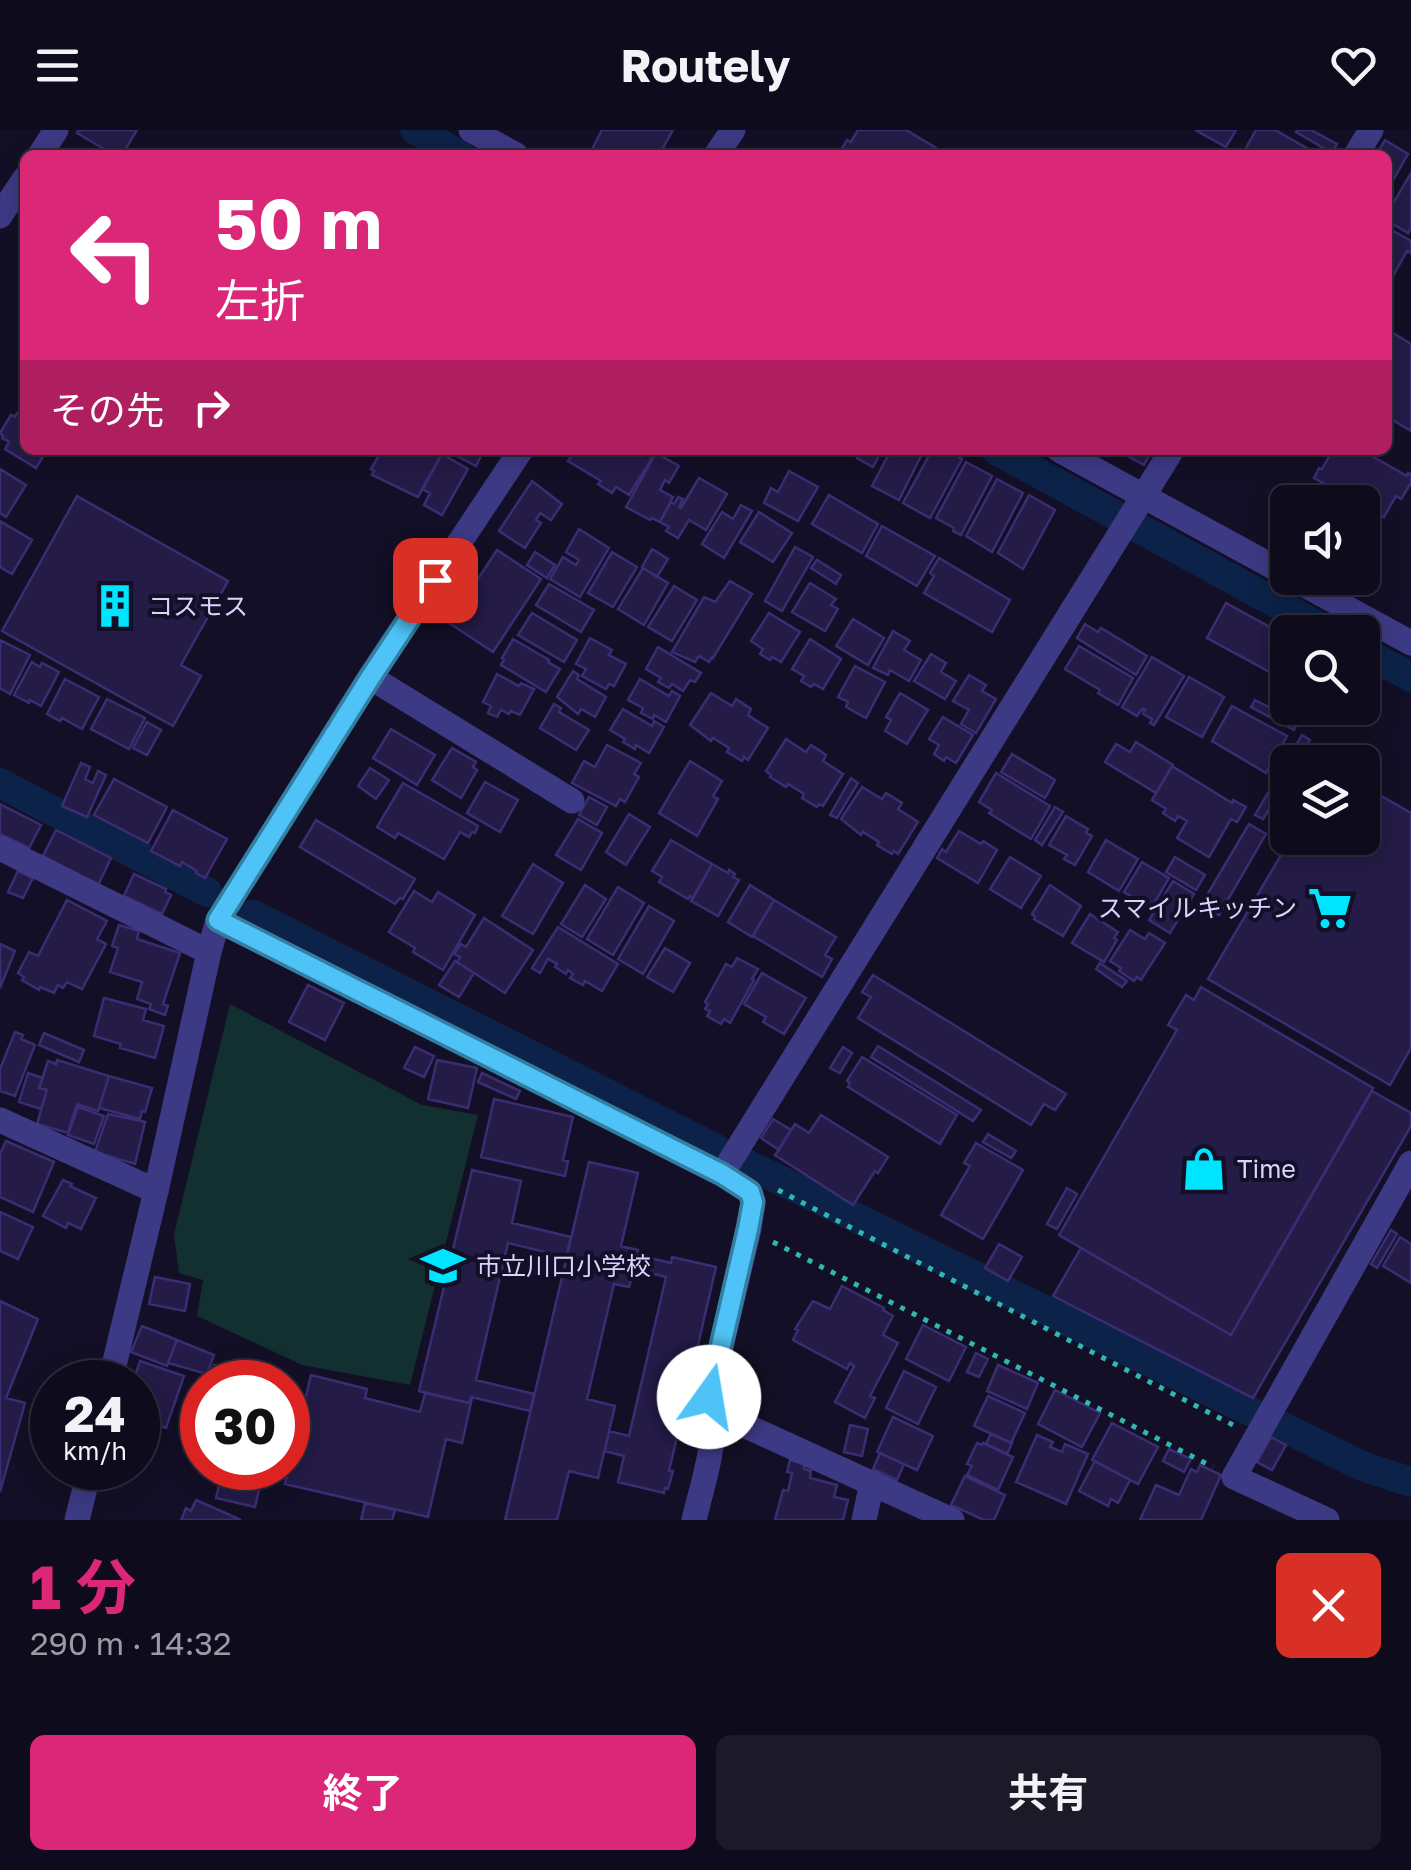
<!DOCTYPE html>
<html lang="ja">
<head>
<meta charset="utf-8">
<style>
	:root { --surface:#0e0b1c; --page:#1c1929; --text:#f1f3f6; --muted:#9b9ba3; --line:#2e2b3b; --accent:#db2777 }
	body { margin:0; font-family:"Golos Text","Noto Sans JP",sans-serif; background:var(--page); color:var(--text); height:100vh; display:flex; flex-direction:column; font-size:38px; white-space:nowrap }
	* { box-sizing:border-box; margin:0 }
	p { font-size:32px; color:var(--muted) }
	.icon { flex:none; width:55px; height:55px; fill:none; stroke:currentColor; stroke-width:2; stroke-linecap:round; stroke-linejoin:round }
	.map { position:relative; height:1390px; overflow:hidden }
	.drawer { display:flex; flex-direction:column; background:var(--surface); flex:1 }
	.drawer>* { flex:none }
	.banner { position:absolute; left:20px; top:20px; width:1372px; height:305px; border-radius:15px; box-shadow:0 5px 25px #0003,0 0 0 2px var(--line); background:#db2777; color:#fff; overflow:hidden }
	.buttons { position:absolute; left:1270px; top:355px; display:grid; gap:20px }
	.buttons a { display:grid; place-items:center; width:110px; height:110px; border-radius:15px; background:var(--surface); box-shadow:0 5px 25px #0003,0 0 0 2px var(--line); font-size:50px }
	.speed { position:absolute; left:30px; top:1230px; display:flex; gap:20px; font-size:50px; font-weight:700; text-align:center }
	.speed>* { display:grid; place-content:center; width:130px; height:130px; border-radius:50%; background:var(--surface); box-shadow:0 5px 25px #0003,0 0 0 2px var(--line); line-height:1 }
	.speed small { font-size:25px; font-weight:400 }
	.speed .limit { border:15px solid #d22; background:#fff; color:#111 }
	.pin { position:absolute; display:grid; place-items:center; width:85px; height:85px; color:#fff; margin:-42px; border-radius:20px; box-shadow:0 5px 15px #0006 }
	.me { position:absolute; width:110px; margin:-55px; rotate:13deg; stroke-linejoin:round; filter:drop-shadow(0 0 8px #0008) }
	.turn { display:flex; align-items:center; gap:35px; height:210px; padding:0 30px; font-size:45px }
	.turn .icon { width:130px; height:130px; stroke-width:2.5 }
	.turn b { display:block; font-size:70px; line-height:85px }
	.then { display:flex; align-items:center; height:95px; padding:0 30px; background:#0003; gap:20px; font-size:38px }
	.round { display:grid; place-items:center; flex:none; width:105px; height:105px; border-radius:15px; background:var(--page) }
	.summary { display:flex; align-items:center; justify-content:space-between; height:170px; padding:0 30px }
	h1 { font-size:60px; font-weight:700; line-height:75px; color:var(--accent) }
	.action { display:flex; gap:20px; margin-top:auto; padding:20px 30px }
	.action a { flex:1; height:115px; border-radius:15px; background:var(--accent); color:#fff; font-size:40px; font-weight:700; line-height:115px; text-align:center }
	.action a+a { background:var(--page); color:var(--text) }
	header { display:flex; justify-content:space-between; align-items:center; height:130px; padding:0 30px; background:var(--surface); font-size:45px; font-weight:700 }
	.map>svg:first-child { display:block }
</style>
</head>
<body>
<header><svg class="icon" aria-label="menu" viewBox="0 0 24 24"><path d="M4 6h16M4 12h16M4 18h16"/></svg>Routely<svg class="icon" aria-label="heart" viewBox="0 0 24 24"><path d="M12 20l-8-8c-3-5 5-10 8-4 3-6 11-1 8 4z"/></svg></header>
<div class="map">
<svg width="1411" height="1390" viewBox="0 0 1411 1390">
	<rect width="100%" height="100%" fill="#130f26"/>
	<path fill="#12302f" d="M230,874L422,975L478,985L410,1255L302,1235L197,1186L203,1150L179,1143L174,1104Z"/>
	<g fill="none" stroke-linecap="round" stroke-linejoin="round">
		<path stroke="#0c2248" stroke-width="30" d="M415,0L460,25
			M996,320L1329,502
			M1362,521L1411,547
			M0,653L207,762
			M253,785L716,1019
			M749,1035L1250,1281
			M1277,1294L1362,1336L1411,1352"/>
	</g>
	<path fill="#241b47" stroke="#3b2d73" stroke-width="2.5" d="M78,0H137L122,25H114L77,3Z
		M602,0H673L659,25H589Z
		M858,0H906L948,25H838L847,10L851,12Z
		M1195,0H1236L1226,17Z
		M1256,0H1275L1319,25H1242Z
		M1297,0H1311L1337,14L1332,23L1296,2Z
		M1385,10L1408,24L1388,59V25H1376Z
		M1411,43V98L1408,103L1388,91V82Z
		M1388,98L1411,111V123L1407,121L1393,146L1388,143Z
		M1393,203L1411,214V301L1388,287V213Z
		M17,283L25,288V320H47L36,338L5,319L9,312L2,308L3,306L0,303L11,285L15,287Z
		M382,320H435L442,324L418,367L372,345L374,341L371,339Z
		M445,320H484L476,336Z
		M575,320H650L655,323L629,365L616,357L612,363L598,354L601,351L568,331Z
		M862,320H882L873,337L857,328Z
		M891,320H924L899,370L872,356Z
		M932,320H947L962,329L930,388L903,373Z
		M1122,320H1152L1144,335L1120,322Z
		M1333,320H1361L1407,346L1408,343L1411,344V353L1401,369L1396,366L1384,387L1362,375V372H1358L1314,348L1319,338L1322,339Z
		M656,323L679,336L669,353L665,350L660,360L673,367L660,392L652,388L650,390L626,377Z
		M442,324L468,339L442,385L424,375L430,363L422,359Z
		M966,332L992,346L961,405L953,401L954,398L936,388Z
		M0,339L26,355L6,387L0,383Z
		M789,341L818,357L798,391L764,373L771,358L778,362Z
		M699,348L727,364L706,400L689,390L678,408L666,401L669,397L660,392L671,372L674,374L678,367L683,369L679,377L681,378Z
		M997,349L1023,363L992,422L966,406Z
		M532,351L562,374L551,390L540,383L536,390L541,393L525,418L499,401Z
		M829,365L878,394L862,423L812,394Z
		M1029,365L1055,380L1023,439L998,423Z
		M77,366L228,451L181,535L201,546L173,596L2,501Z
		M741,375L752,381L724,428L702,414L722,382L733,389Z
		M759,382L792,403L773,432L740,412Z
		M0,391L32,410L12,444L0,437Z
		M882,396L935,426L917,456L866,426Z
		M579,399L609,418L580,467L550,449L563,427L576,435L579,430L566,422Z
		M795,417L813,427L782,481L765,471Z
		M652,419L668,429L657,447L642,437Z
		M497,420L541,449L493,522L449,493Z
		M535,422L555,435L547,448L527,435Z
		M612,422L637,437L613,477L588,463Z
		M939,428L1010,470L992,502L924,463L934,446L930,443Z
		M817,430L841,445L836,454L811,438Z
		M643,438L668,453L644,495L618,479Z
		M730,451L752,464L713,528L712,527L709,532L699,526L695,532L672,522L704,467L715,472Z
		M810,453L836,469L831,475L838,479L825,501L792,482Z
		M549,454L594,480L581,502L536,475Z
		M674,456L697,470L672,511L648,497Z
		M1226,473L1288,507V562L1274,554L1279,547L1207,508Z
		M532,483L577,510L564,532L518,505Z
		M769,483L800,502L781,532L772,527L770,530L760,524L763,519L751,511Z
		M853,489L884,508L868,535L836,516Z
		M1085,494L1098,502L1101,498L1147,526L1136,545L1077,508Z
		M893,501L910,511L904,520L921,530L909,551L890,540L888,545L873,538Z
		M590,508L612,520L609,525L626,534L614,556L609,554L606,559L582,546L586,539L576,534Z
		M513,509L549,530L548,532L560,539L546,562L501,535L504,529L502,528Z
		M810,509L841,529L823,559L814,554L811,557L801,551L804,546L792,539Z
		M0,510L30,525L10,564L0,558Z
		M1079,516L1133,548L1118,575L1098,563L1100,560L1065,539Z
		M658,517L701,543L695,552L690,550L683,561L672,554L669,558L658,552L661,548L646,539Z
		M931,524L946,533L941,542L956,551L945,569L914,551Z
		M1152,527L1184,546L1154,595L1150,593L1152,589L1143,584L1145,580L1142,579L1137,586L1122,577Z
		M32,532L40,537L42,533L59,542L41,576L30,570L29,573L14,565Z
		M855,536L885,552L866,588L846,577L848,572L838,567Z
		M573,541L579,545L577,549L606,567L595,587L581,579L578,584L557,567Z
		M497,544L519,556L521,553L534,559L520,585L511,581L509,584L501,580L497,587L488,583L491,576L483,572Z
		M969,545L986,555L982,561L996,569L976,603L961,594L969,580L953,571Z
		M1189,547L1224,567L1202,607L1166,587Z
		M65,549L99,567L82,599L62,588L60,591L47,584Z
		M640,549L669,566L672,561L680,566L666,592L654,585L653,589L641,583L643,578L628,570Z
		M711,563L732,576L736,569L751,579L748,585L768,598L748,630L744,627L742,631L727,622L729,618L713,608L711,611L690,595Z
		M900,563L928,580L907,614L885,601L891,590L886,587Z
		M107,569L145,588L129,619L91,599Z
		M1255,570L1298,592L1294,600L1251,577Z
		M554,574L561,578L559,582L589,600L576,620L540,598Z
		M1232,576L1287,606L1266,643L1212,611Z
		M623,579L652,596L654,591L664,597L649,623L636,615L635,619L623,612L625,609L610,600Z
		M943,587L973,605L956,633L946,627L944,631L934,624L939,615L929,609Z
		M147,592L161,600L147,625L133,618Z
		M391,599L435,625L417,655L373,628Z
		M1302,605L1310,610L1297,632H1288V648L1263,689L1255,685Z
		M786,609L806,622L811,615L826,625L823,631L843,644L823,676L819,674L817,677L802,668L804,664L788,654L786,657L770,647L771,645L766,641Z
		M1136,612L1173,635L1156,663L1105,632L1116,614L1130,622Z
		M607,615L641,633L634,644L639,647L625,672L620,669L616,676L572,653L584,631L595,637Z
		M452,618L476,632L473,637L477,640L461,668L432,650Z
		M1012,624L1055,650L1045,668L1001,642Z
		M690,631L722,651L713,666L718,669L697,706L659,683Z
		M81,633L90,637L85,649L93,653L98,641L106,645L87,687L62,676Z
		M1172,636L1232,673L1233,670L1246,677L1237,692L1231,689L1209,727L1177,708L1187,691L1178,686L1175,691L1163,683L1166,679L1152,670Z
		M370,638L389,650L376,669L358,656Z
		M996,643L1050,676L1031,709L989,683L992,680L979,672Z
		M851,648L858,653L837,688L830,685Z
		M114,649L167,677L148,713L94,685Z
		M485,652L518,670L500,702L467,683Z
		M403,653L478,696L475,703L472,702L469,707L460,702L444,729L398,703L395,708L377,697Z
		M1362,655L1411,683V918L1390,955L1208,849L1291,708H1362Z
		M862,657L882,669L886,663L902,673L898,679L918,692L898,724L894,721L892,724L877,715L879,712L863,702L861,705L841,689Z
		M589,667L607,677L597,695L579,685Z
		M0,674L41,695L29,718L0,704Z
		M1055,677L1063,682L1042,715L1035,710Z
		M173,680L227,709L205,748L196,743L197,741L182,732L180,736L151,721Z
		M629,684L650,697L626,735L606,722Z
		M1066,686L1088,699L1086,703L1092,706L1075,735L1064,729L1067,725L1049,715Z
		M578,689L602,703L581,740L556,725Z
		M316,690L415,749L403,769L400,768L395,774L300,717Z
		M1249,694L1266,704L1219,785L1201,775Z
		M56,700L111,728L98,755L43,726Z
		M959,701L981,714L983,711L997,720L978,753L937,728L942,719L946,722Z
		M671,710L712,734L693,768L690,766L688,769L659,752L662,747L652,741Z
		M1106,710L1138,729L1119,761L1088,742Z
		M1010,727L1041,746L1021,778L990,759Z
		M1175,727L1205,745L1196,760L1166,742Z
		M1142,732L1169,748L1151,779L1124,762Z
		M533,734L563,753L533,804L502,786Z
		M712,734L728,743L729,740L735,744L733,747L739,750L718,786L691,771Z
		M18,741L33,748L23,768L8,762Z
		M134,744L166,759L165,762L171,765L162,784L124,766Z
		M1173,751L1194,764L1170,803L1149,790Z
		M585,755L606,769L582,807L561,794Z
		M750,755L774,770L752,807L728,792Z
		M1050,755L1081,776L1063,806L1034,789L1035,787L1032,784Z
		M618,757L644,773L613,825L587,809Z
		M414,761L432,772L438,762L475,785L443,840L413,822L415,818L389,802Z
		M67,770L107,791L97,809L106,814L82,859L67,852L63,858L58,855L54,863L40,857L39,860L22,850L24,847L18,843L29,822L38,826Z
		M774,770L836,807L825,825L832,829L822,847L753,806Z
		M649,776L674,791L643,844L618,829Z
		M1090,784L1118,802L1114,808L1117,810L1104,832L1072,813Z
		M484,788L533,820L505,863L457,832L460,827L454,824L461,814L466,817Z
		M119,795L139,801L137,809L180,823L163,874L168,876L165,885L149,879L151,874L137,869L142,852L110,842L118,818L112,816Z
		M558,797L618,834L602,861L585,851L583,855L570,848L573,844L568,840L566,844L555,837L557,834L548,829L540,843L532,838Z
		M1130,800L1145,809L1149,803L1165,813L1141,850L1137,847L1134,851L1119,841L1121,838L1110,831Z
		M0,814L15,821L0,858Z
		M665,818L690,833L673,862L647,847Z
		M737,828L758,839L752,849L754,850L730,893L724,889L721,894L707,886L710,881L705,879L708,874L705,872L726,834L732,837Z
		M455,831L474,843L459,867L439,855Z
		M1100,833L1127,851L1122,857L1096,839Z
		M762,843L806,868L784,904L763,892L766,887L744,874Z
		M873,845L1066,964L1055,980L1044,974L1031,995L858,888L871,867L862,862Z
		M308,855L344,873L325,910L289,892Z
		M1201,857L1373,958L1231,1205L1059,1105L1177,900L1168,895L1186,865L1194,870Z
		M104,868L146,879L143,890L164,896L155,928L120,918L121,914L94,906Z
		M15,902L23,905L21,909L35,915L15,966L0,961V939Z
		M44,903L84,920L79,932L39,915Z
		M878,916L981,980L973,991L871,927Z
		M415,917L434,926L424,947L404,938Z
		M843,917L852,923L840,943L830,938Z
		M862,927L957,985L940,1014L848,957L850,953L847,951Z
		M57,930L109,946L98,981L77,974L68,1003L37,994L47,960L39,958L48,931L56,934Z
		M437,930L477,938L468,978L428,969Z
		M28,943L43,948L39,958L47,960L41,979L19,972Z
		M482,943L520,961L516,969L478,952Z
		M109,946L152,958L145,982L142,981L140,989L99,978Z
		M1372,961L1411,983V996L1253,1268L1053,1166L1081,1118L1231,1205Z
		M494,969L573,987L563,1030L568,1031L565,1046L481,1027Z
		M78,977L104,986L94,1014L68,1005Z
		M108,984L145,992L135,1034L95,1022Z
		M821,985L888,1027L878,1043L875,1041L853,1075L775,1025L795,994L809,1003Z
		M773,989L791,1000L779,1020L761,1008Z
		M988,1004L1016,1021L1011,1028L983,1012Z
		M6,1011L54,1032L33,1082L0,1067V1024Z
		M976,1013L1023,1040L983,1109L941,1085L970,1036L964,1033Z
		M589,1032L638,1043L621,1116L638,1120L634,1139L629,1157L614,1154L587,1269L615,1276L598,1348L569,1341L557,1390H505Z
		M472,1040L521,1051L512,1093L571,1107L566,1127L508,1113L476,1250L534,1264L530,1281L471,1267L469,1273L419,1261Z
		M63,1050L72,1054L70,1056L96,1068L81,1099L68,1093L66,1098L43,1086Z
		M1067,1058L1077,1064L1057,1099L1047,1094Z
		M0,1082L33,1097L18,1129L0,1121Z
		M1391,1100L1397,1104L1377,1138L1371,1134Z
		M1400,1107L1411,1114V1153L1383,1136Z
		M999,1114L1022,1127L1008,1151L985,1138Z
		M637,1125L671,1133L672,1127L716,1137L669,1341H673L668,1359L665,1358L664,1363L618,1352L624,1326L605,1321L609,1301L629,1306L666,1147L634,1139Z
		M155,1147L190,1154L185,1181L149,1174Z
		M842,1156L884,1178L883,1180L893,1186L883,1205L898,1213L870,1266L875,1268L865,1288L835,1272L854,1236L850,1233L847,1239L793,1210L798,1200L795,1199L813,1171L830,1179Z
		M0,1171L38,1189L6,1268L25,1273L0,1362Z
		M923,1195L966,1217L949,1251L906,1229Z
		M142,1196L177,1210L167,1236L131,1222Z
		M177,1210L214,1225L207,1244L168,1233Z
		M976,1223L988,1229L979,1247L967,1242Z
		M140,1231L184,1246L166,1298L138,1289V1252H133Z
		M214,1235L231,1240L227,1252L209,1251Z
		M998,1235L1038,1253L1027,1279L987,1261Z
		M904,1241L936,1257L918,1294L886,1278Z
		M311,1245L367,1259L365,1268L420,1282L425,1263L469,1273L472,1268L462,1313L446,1309L428,1387L285,1354Z
		M1055,1260L1100,1283L1082,1317L1038,1294Z
		M988,1266L1025,1283L1011,1313L974,1296Z
		M893,1287L933,1306L917,1340L877,1322Z
		M1112,1293L1158,1317L1138,1354L1092,1330Z
		M850,1295L868,1299L862,1326L844,1322Z
		M991,1304L1012,1313L1007,1324L986,1314Z
		M1037,1305L1053,1312L1050,1317L1062,1322L1065,1314L1088,1324L1066,1374L1016,1352Z
		M1271,1307L1286,1315L1272,1340L1257,1332Z
		M977,1313L982,1315L983,1313L1013,1327L998,1360L967,1345L972,1336L967,1334Z
		M1169,1319L1191,1329L1184,1342L1163,1331Z
		M880,1323L904,1334L897,1350L873,1339Z
		M790,1330L805,1334L804,1339L811,1341L810,1348L837,1355L834,1367L848,1370L843,1390H775L783,1360L788,1361L792,1343L787,1342Z
		M1095,1331L1130,1350L1118,1373L1111,1369L1108,1376L1079,1361Z
		M1200,1335L1221,1345L1201,1390H1140L1156,1355L1179,1365L1191,1339L1197,1342Z
		M223,1338H264L255,1377L216,1368Z
		M965,1346L1005,1365L994,1390H984L951,1375Z
		M196,1370L241,1390H181L186,1378L191,1381Z
		M365,1373L395,1380L392,1390H361Z"/>
	<g fill="none" stroke-linecap="round" stroke-linejoin="round">
		<path stroke="#2fb8b0" stroke-width="5" stroke-dasharray="5 8" stroke-linecap="butt" d="M778,1060L1235,1296
			M773,1112L1213,1337"/>
		<path stroke="#3d3a85" stroke-width="25" d="M471,0L516,25
			M40,25L56,0
			M716,25L733,0
			M1356,25L1371,0
			M0,86L25,48
			M1059,320L1288,445
			M1292,448L1411,513
			M370,547L572,671
			M0,718L209,822L218,790L370,547L521,320
			M218,790L722,1044L750,1062L753,1072L749,1099L709,1267C720,1307 703,1351 694,1390
			M0,990L156,1061
			M722,1044L1172,320
			M713,1281L952,1390
			M864,1390L872,1353
			M1327,1390L1234,1347L1411,1033"/>
		<path stroke="#3d3a85" stroke-width="25" d="M110,1252L156,1061L209,822
			M77,1390L90,1338"/>
	</g>
	<g fill="none" stroke-linecap="round" stroke-linejoin="round">
		<g stroke="#337fa1" stroke-width="25">
			<path id="route" d="M435,450L370,548L218,790L722,1044L750,1062L753,1072L748,1099L709,1267"/>
		</g>
		<use href="#route" stroke="#4fc3f7" stroke-width="18"/>
	</g>
	<defs>
		<g id="building-bare" transform="scale(3.45)"><path d="M-4-6H4V6H1V3H-1V6H-4ZM-2.5-4.3h1.7v1.8h-1.7ZM.8-4.3h1.7v1.8H.8ZM-2.5-1h1.7V.8h-1.7ZM.8-1h1.7V.8H.8Z" fill="#00e5ff" stroke="#130f26" stroke-width="2.5" paint-order="stroke"/></g>
		<g id="supermarket-bare" transform="scale(3.45)"><path d="M-6-5.5h2.5l.6 2H6L4.5 2H-2.5L-4.4-4H-6ZM-1.5 3.2a1.3 1.3 0 1 0 .1 0ZM3 3.2a1.3 1.3 0 1 0 .1 0Z" fill="#00e5ff" stroke="#130f26" stroke-width="2.5" paint-order="stroke"/></g>
		<g id="shop-bare" transform="scale(3.45)"><path d="M-5-2.5h2.3a2.7 3.5 0 0 1 5.4 0H5L5.5 6h-11ZM-1.5-2.5h3a1.5 2.3 0 0 0-3 0Z" fill="#00e5ff" stroke="#130f26" stroke-width="2.5" paint-order="stroke"/></g>
		<g id="school-bare" transform="scale(3.45)"><path d="M0-5L7-2L0 1L-7-2ZM-4 1L0 2.5L4 1V4Q0 6-4 4Z" fill="#00e5ff" stroke="#130f26" stroke-width="2.5" paint-order="stroke"/></g>
	</defs>
	<g fill-rule="evenodd">
		<use href="#building-bare" x="115" y="476"/>
		<use href="#supermarket-bare" x="1330" y="778"/>
		<use href="#shop-bare" x="1204" y="1039"/>
		<use href="#school-bare" x="443" y="1136"/>
	</g>
	<g text-anchor="middle" stroke-width="8" stroke-linejoin="round" paint-order="stroke">
		<g font-size="25" fill="#d9d4ff" stroke="#130f26" text-anchor="start">
			<text x="148" y="485">コスモス</text>
			<text x="1297" y="787" text-anchor="end">スマイルキッチン</text>
			<text x="1237" y="1048">Time</text>
			<text x="476" y="1145">市立川口小学校</text>
		</g>
	</g>
</svg>
<div class="buttons">
<a><svg class="icon" aria-label="sound" viewBox="0 0 24 24"><path d="M4 9h4l5-4v14l-5-4H4zM17 9q2 3 0 6"/></svg></a>
<a><svg class="icon" aria-label="search" viewBox="0 0 24 24"><circle cx="10" cy="10" r="6"/><path d="M15 15l6 6"/></svg></a>
<a><svg class="icon" aria-label="layers" viewBox="0 0 24 24"><path d="M12 4l9 5-9 5-9-5zM3 14l9 5 9-5"/></svg></a>
</div>
<div class="speed"><div>24<small>km/h</small></div><div class="limit">30</div></div>
<div class="pin" style="left:435px;top:450px;background:#d93025"><svg class="icon" aria-label="arrive" viewBox="0 0 24 24"><path d="M6 21V4h12l-3 4 3 4H6"/></svg></div>
<svg class="me" style="left:709px;top:1267px" viewBox="-20 -20 40 40"><circle r="19" fill="#fff"/><path d="M0-13L10 11 0 6-10 11z" fill="#4fc3f7"/></svg>
<div class="banner">
<div class="turn"><svg class="icon" aria-label="left" viewBox="0 0 24 24"><path d="M17 20v-9H6M10 6l-5 5 5 5"/></svg><div><b>50 m</b>左折</div></div>
<div class="then">その先<svg class="icon" aria-label="right" viewBox="0 0 24 24"><path d="M7 20v-9h11M14 6l5 5-5 5"/></svg></div>
</div>
</div>
<section class="drawer">
<div class="summary"><div><h1>1 分</h1><p>290 m · 14:32</p></div><a class="round" style="background:#d93025;color:#fff"><svg class="icon" aria-label="close" viewBox="0 0 24 24"><path d="M6 6l12 12M18 6L6 18"/></svg></a></div>
<div class="action"><a>終了</a><a>共有</a></div>
</section>
</body>
</html>
